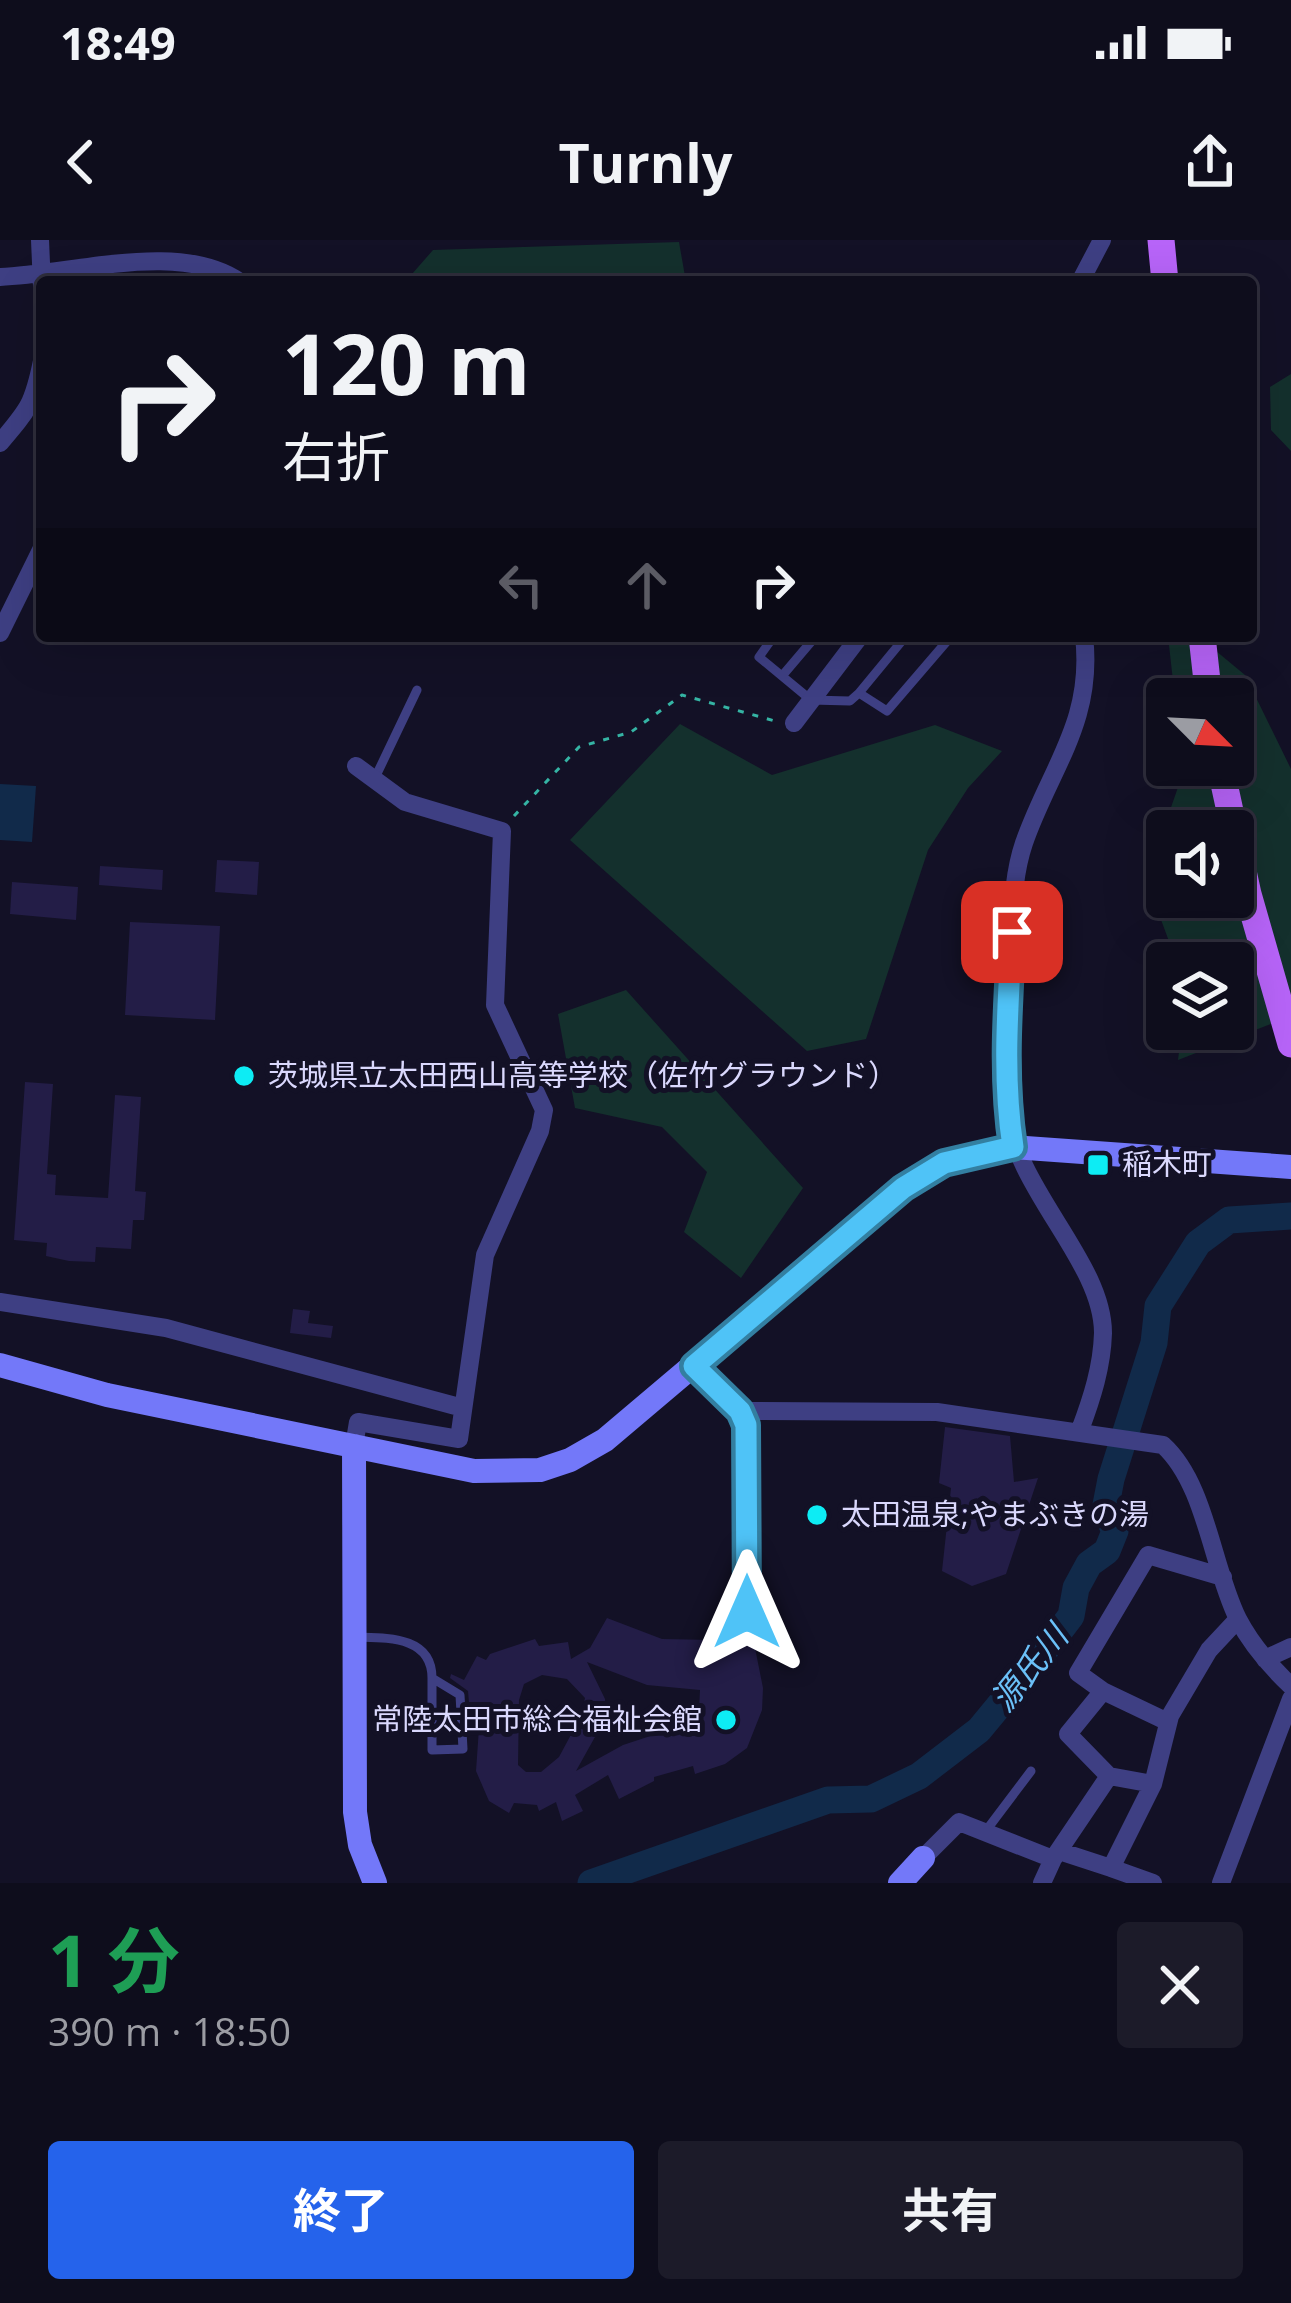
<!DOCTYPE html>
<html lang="ja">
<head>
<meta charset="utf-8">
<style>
	:root { --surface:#0e0d1c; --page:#1c1b29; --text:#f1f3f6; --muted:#9b9ca3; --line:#2e2d3b; --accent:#2563eb }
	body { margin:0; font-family:"Open Sans","Noto Sans JP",sans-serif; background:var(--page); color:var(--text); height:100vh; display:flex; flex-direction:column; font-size:45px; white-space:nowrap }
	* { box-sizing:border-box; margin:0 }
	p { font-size:39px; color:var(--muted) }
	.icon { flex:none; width:66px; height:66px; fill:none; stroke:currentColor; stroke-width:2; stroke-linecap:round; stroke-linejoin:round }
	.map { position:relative; height:1643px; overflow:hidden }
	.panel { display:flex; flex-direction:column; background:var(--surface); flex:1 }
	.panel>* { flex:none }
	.hud { position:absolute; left:36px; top:36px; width:1221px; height:366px; border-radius:12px; box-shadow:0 12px 48px #0002,0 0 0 3px var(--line); background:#0e0d1c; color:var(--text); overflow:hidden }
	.needle { width:78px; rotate:114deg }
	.tools { position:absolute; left:1146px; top:438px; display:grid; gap:24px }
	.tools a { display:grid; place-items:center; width:108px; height:108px; border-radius:12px; background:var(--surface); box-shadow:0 12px 48px #0002,0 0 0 3px var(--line); font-size:60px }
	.pin { position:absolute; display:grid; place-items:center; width:102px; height:102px; color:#fff; margin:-51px; border-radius:24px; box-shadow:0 6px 18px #0006 }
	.me { position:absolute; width:132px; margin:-66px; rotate:0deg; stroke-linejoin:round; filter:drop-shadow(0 0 9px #0008) }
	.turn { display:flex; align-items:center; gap:42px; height:252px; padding:0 48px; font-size:54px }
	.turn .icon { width:156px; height:156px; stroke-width:2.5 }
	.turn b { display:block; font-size:84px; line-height:102px }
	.lanes { display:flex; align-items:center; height:114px; padding:0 48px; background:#0003; justify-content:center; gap:60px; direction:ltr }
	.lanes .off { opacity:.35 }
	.round { display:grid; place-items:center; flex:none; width:126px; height:126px; border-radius:12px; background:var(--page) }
	.summary { display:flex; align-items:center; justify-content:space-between; height:204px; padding:0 48px }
	h1 { font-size:72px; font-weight:700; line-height:90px; color:#1e9e55 }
	.action { display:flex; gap:24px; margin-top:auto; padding:24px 48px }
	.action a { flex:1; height:138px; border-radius:12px; background:var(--accent); color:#fff; font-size:48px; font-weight:700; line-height:138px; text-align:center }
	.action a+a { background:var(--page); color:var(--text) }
	.status { display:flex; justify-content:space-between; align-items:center; height:84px; padding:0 60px; background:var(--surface); direction:ltr }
	.status svg { height:33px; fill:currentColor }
	header { display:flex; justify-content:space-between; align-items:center; height:156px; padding:0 48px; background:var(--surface); font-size:54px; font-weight:700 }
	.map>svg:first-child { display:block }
</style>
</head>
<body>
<div class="status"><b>18:49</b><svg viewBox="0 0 49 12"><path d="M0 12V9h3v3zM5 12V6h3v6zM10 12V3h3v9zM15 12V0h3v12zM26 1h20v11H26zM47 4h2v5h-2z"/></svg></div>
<header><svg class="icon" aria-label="back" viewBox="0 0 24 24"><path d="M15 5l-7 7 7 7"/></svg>Turnly<svg class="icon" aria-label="share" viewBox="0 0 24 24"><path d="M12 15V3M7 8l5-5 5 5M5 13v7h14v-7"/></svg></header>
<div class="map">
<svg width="1291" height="1643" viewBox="0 0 1291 1643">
	<rect width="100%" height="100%" fill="#131126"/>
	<path fill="#14302d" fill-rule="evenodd" d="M679,2L686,42H405L433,10Z
		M1291,134V211L1271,190L1270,147Z
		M1168,396H1198L1245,435L1291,529V776L1178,820L1182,789H1233V723H1177L1146,639L1183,533L1182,525H1233V459H1175ZM1167,591H1233V657H1167Z
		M680,484L772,535L935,485L1002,511L968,548L928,610L866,799L807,811L570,600Z
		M626,750L803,948L741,1038L684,992L707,932L662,887L575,868L558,774Z"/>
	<path fill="#112a4a" d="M0,544L36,546L32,602L0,600Z"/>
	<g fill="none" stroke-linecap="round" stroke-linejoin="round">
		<path stroke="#112a4a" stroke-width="27" d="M591,1643L828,1560L871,1559L919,1536L979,1490L1045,1410L1071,1376L1076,1348L1089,1324L1107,1311L1115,1291L1105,1270L1111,1239L1154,1103L1158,1066L1198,1003L1229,980L1291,976"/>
	</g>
	<path fill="#231d47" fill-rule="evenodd" d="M217,620L259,622L257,655L215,652Z
		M100,626L163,630L162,650L99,645Z
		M12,642L78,647L76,680L10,674Z
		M130,682L220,686L215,780L125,775Z
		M25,842L53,844L47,934L56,935L55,955L108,958L115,855L141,857L135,951L146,952L144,980H133L131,1009L96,1007L95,1022L69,1021L46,1016L47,1003L14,1000Z
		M293,1069L310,1071L308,1083L333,1086L331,1098L290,1093Z
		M945,1187L1010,1196L1014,1242L1038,1238L1006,1334L972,1346L942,1331L951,1248L939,1243Z
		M607,1378L662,1399L713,1400L715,1387L751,1388L763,1448L762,1470L747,1508L725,1524L695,1534L693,1526L654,1537V1541L619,1559L608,1535L575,1555L583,1571L562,1581L556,1562L539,1571L537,1565L514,1563L509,1573L489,1561L476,1531L480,1474H470L468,1451L450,1438L451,1434L464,1440L477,1416L486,1420L490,1414L535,1399L539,1406L568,1402L571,1419L590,1408ZM587,1422L647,1445L700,1450L699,1470L693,1482L623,1505L576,1531L605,1479V1459ZM542,1435L567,1439L585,1458L581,1476L559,1517L541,1532H526L518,1525L519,1460L524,1444Z"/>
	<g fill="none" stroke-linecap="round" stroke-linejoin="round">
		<path stroke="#35b4a4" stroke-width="3" stroke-dasharray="6 9" stroke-linecap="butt" d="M514,576L579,507L631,492L682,455L775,481"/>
		<path stroke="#3e3f83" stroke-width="9" d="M774,396L759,417L811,460L850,461L859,453L887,471L948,400L943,396
			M782,436L816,396
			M859,453L906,396
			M374,540L417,450
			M357,1397C387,1398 432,1396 432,1438V1510L463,1509L460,1455L432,1438
			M985,1592L1031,1531"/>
		<path stroke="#3e3f83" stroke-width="18" d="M40,0L42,46
			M0,37C74,34 180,0 240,42
			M1080,42L1102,0
			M0,203C28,170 33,165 42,121
			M0,393L42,308
			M794,483L860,396
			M0,1062L166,1088L463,1168
			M740,1171L937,1172L1163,1205C1206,1244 1212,1327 1238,1379C1251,1404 1271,1427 1291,1446
			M1080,1190C1092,1158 1102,1127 1103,1093C1103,1021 1014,949 1007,868C1003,820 1008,770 1010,721C1013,682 1011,641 1024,603C1050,528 1094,482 1084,396
			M354,1206L358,1182L459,1199L485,1015L540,891L544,870L495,765L502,591L405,562L356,526
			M1265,1419L1291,1407
			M1103,1451L1078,1433L1148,1315L1223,1337
			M1109,1536L1068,1494L1103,1451L1168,1482
			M1059,1611L1111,1628
			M923,1618L959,1582L1053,1619
			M1042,1643L1053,1619L1109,1536L1153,1544
			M1153,1643L1111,1628L1153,1544L1170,1476L1209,1410L1238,1379
			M1221,1643L1291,1459"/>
		<path stroke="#7378f9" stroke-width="24" d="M0,1125L107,1155L474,1231L540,1230L570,1220L605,1200L903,948L944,923L1013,907L1291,927
			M694,1127L740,1171L746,1185L747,1372
			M354,1206L355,1572L360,1605L375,1643
			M900,1643L923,1618"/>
		<path stroke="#b764f8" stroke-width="27" d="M1161,0L1165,42
			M1202,396L1209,459
			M1220,525L1248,654L1291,804"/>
	</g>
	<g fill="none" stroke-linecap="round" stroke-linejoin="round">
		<g stroke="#337fa1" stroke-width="30">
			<path id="route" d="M747,1372L746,1185L740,1171L694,1126L903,948L944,923L1013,907C1002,835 1008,764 1012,692"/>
		</g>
		<use href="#route" stroke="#4fc3f7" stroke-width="21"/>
	</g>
	<g fill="#0decf4" stroke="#131126" stroke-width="4.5">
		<circle cx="244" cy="836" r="12"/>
		<rect x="1086" y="913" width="24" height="24" rx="6"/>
		<circle cx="817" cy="1275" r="12"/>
		<circle cx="726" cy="1480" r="12"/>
	</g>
	<g text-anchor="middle" stroke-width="10" stroke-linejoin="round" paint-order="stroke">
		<g font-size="30" fill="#dad8fd" stroke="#131126" text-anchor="start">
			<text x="268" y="846">茨城県立太田西山高等学校（佐竹グラウンド）</text>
			<text x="1122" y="935">稲木町</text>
			<text x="841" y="1285">太田温泉;やまぶきの湯</text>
			<text x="702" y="1490" text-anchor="end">常陸太田市総合福祉会館</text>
		</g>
		<g font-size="33" font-style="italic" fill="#6bc0f8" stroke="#131126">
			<text transform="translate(1029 1428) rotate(-51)" y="12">源氏川</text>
		</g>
	</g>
</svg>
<div class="tools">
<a><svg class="needle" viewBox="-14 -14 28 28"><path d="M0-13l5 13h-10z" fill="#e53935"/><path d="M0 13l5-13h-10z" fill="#9b9ca3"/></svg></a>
<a><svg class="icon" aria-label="sound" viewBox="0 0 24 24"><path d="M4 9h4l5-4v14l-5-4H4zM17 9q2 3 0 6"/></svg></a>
<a><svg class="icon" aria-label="layers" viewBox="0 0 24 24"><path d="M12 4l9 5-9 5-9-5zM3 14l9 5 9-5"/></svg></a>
</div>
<div class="pin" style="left:1012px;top:692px;background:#d93025"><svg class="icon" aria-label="arrive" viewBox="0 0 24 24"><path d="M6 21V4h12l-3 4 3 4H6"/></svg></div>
<svg class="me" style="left:747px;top:1372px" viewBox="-20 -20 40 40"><path d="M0-17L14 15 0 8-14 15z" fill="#4fc3f7" stroke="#fff" stroke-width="4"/></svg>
<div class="hud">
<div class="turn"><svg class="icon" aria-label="right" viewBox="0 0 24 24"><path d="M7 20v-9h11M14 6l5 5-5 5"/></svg><div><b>120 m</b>右折</div></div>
<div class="lanes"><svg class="icon off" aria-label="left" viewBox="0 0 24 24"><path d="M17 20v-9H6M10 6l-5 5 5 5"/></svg><svg class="icon off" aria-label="ahead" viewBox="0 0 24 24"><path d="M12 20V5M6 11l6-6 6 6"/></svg><svg class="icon" aria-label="right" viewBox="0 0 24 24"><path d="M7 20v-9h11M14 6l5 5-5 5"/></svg></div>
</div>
</div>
<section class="panel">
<div class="summary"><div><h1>1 分</h1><p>390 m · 18:50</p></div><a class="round"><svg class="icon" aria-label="close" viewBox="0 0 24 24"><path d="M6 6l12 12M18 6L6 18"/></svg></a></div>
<div class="action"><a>終了</a><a>共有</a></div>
</section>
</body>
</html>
